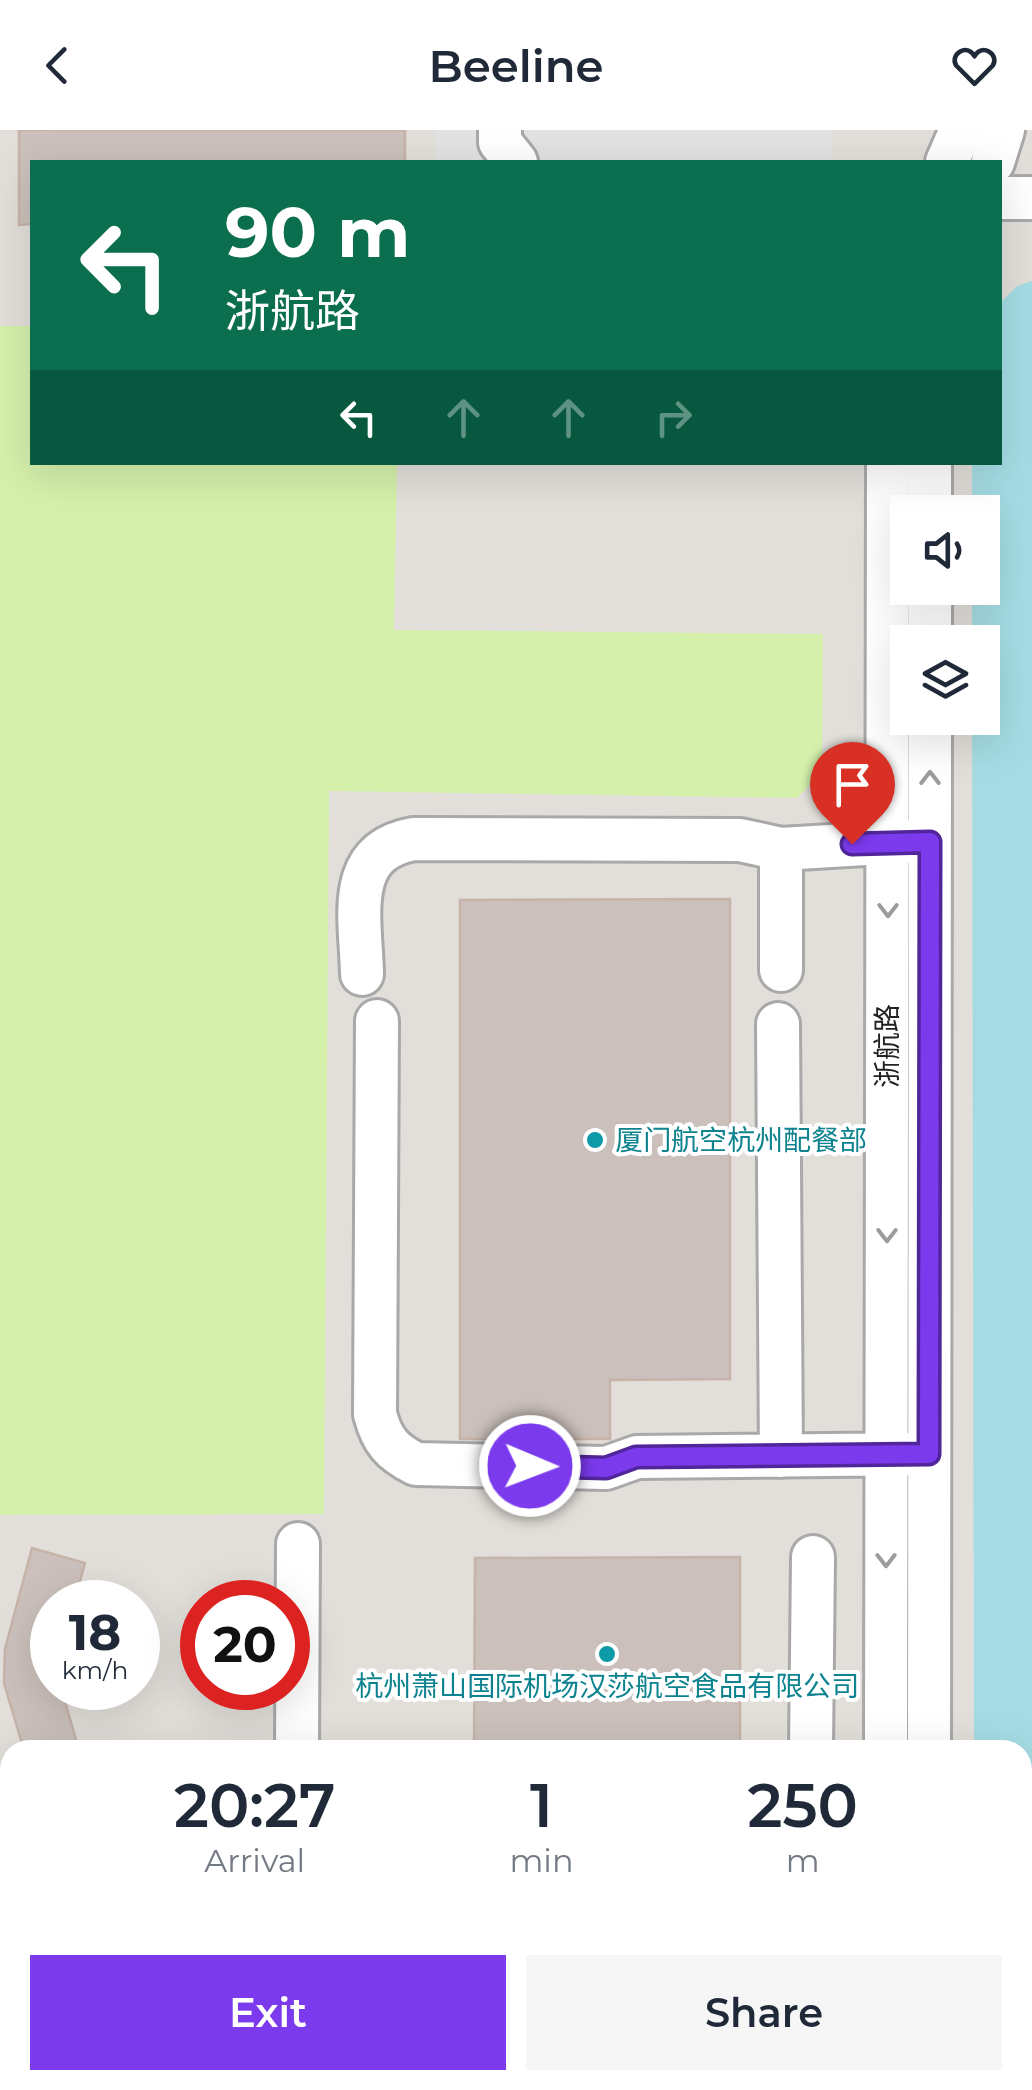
<!DOCTYPE html>
<html lang="en">
<head>
<meta charset="utf-8">
<style>
	:root { --surface:#fff; --page:#f6f6f7; --text:#1f2937; --muted:#747a83; --accent:#7c3aed }
	body { margin:0; font-family:Montserrat,"Noto Sans SC",sans-serif; background:var(--page); color:var(--text); height:100vh; display:flex; flex-direction:column; font-size:38px; white-space:nowrap }
	* { box-sizing:border-box; margin:0 }
	p { font-size:32px; color:var(--muted) }
	.icon { flex:none; width:55px; height:55px; fill:none; stroke:currentColor; stroke-width:2; stroke-linecap:round; stroke-linejoin:round }
	.map { position:relative; flex:1; overflow:hidden }
	.panel { position:absolute; left:0px; top:1610px; width:1032px; height:350px; display:flex; flex-direction:column; background:var(--surface); border-radius:30px 30px 0 0; box-shadow:0 10px 40px #0002 }
	.panel>* { flex:none }
	.banner { position:absolute; left:30px; top:30px; width:972px; height:305px; border-radius:0px; box-shadow:0 10px 40px #0002; background:#0b6e4f; color:#fff; overflow:hidden }
	.controls { position:absolute; left:890px; top:365px; display:grid; gap:20px }
	.controls a { display:grid; place-items:center; width:110px; height:110px; border-radius:0px; background:var(--surface); box-shadow:0 10px 40px #0002; font-size:50px }
	.speed { position:absolute; left:30px; top:1450px; display:flex; gap:20px; font-size:50px; font-weight:700; text-align:center }
	.speed>* { display:grid; place-content:center; width:130px; height:130px; border-radius:50%; background:var(--surface); box-shadow:0 10px 40px #0002; line-height:1 }
	.speed small { font-size:25px; font-weight:400 }
	.speed .limit { border:15px solid #d22; background:#fff; color:#111 }
	.pin { position:absolute; display:grid; place-items:center; width:85px; height:85px; color:#fff; margin:-102px -42px; border-radius:50% 50% 50% 0; rotate:-45deg; box-shadow:0 0 10px #0007 }
	.pin .icon { rotate:45deg }
	.me { position:absolute; width:110px; margin:-55px; rotate:91deg; stroke-linejoin:round; filter:drop-shadow(0 0 8px #0008) }
	.turn { display:flex; align-items:center; gap:35px; height:210px; padding:0 30px; font-size:45px }
	.turn .icon { width:130px; height:130px; stroke-width:2.5 }
	.turn b { display:block; font-size:70px; line-height:85px }
	.lanes { display:flex; align-items:center; height:95px; padding:0 30px; background:#0003; justify-content:center; gap:50px; direction:ltr }
	.lanes .off { opacity:.35 }
	.eta { display:flex; justify-content:space-evenly; align-items:center; height:170px; text-align:center }
	.eta b { font-size:60px; font-weight:600; line-height:70px }
	.primary-button { display:flex; gap:20px; margin-top:auto; padding:20px 30px }
	.primary-button a { flex:1; height:115px; border-radius:0px; background:var(--accent); color:#fff; font-size:40px; font-weight:600; line-height:115px; text-align:center }
	.primary-button a+a { background:var(--page); color:var(--text) }
	header { display:flex; justify-content:space-between; align-items:center; height:130px; padding:0 30px; background:var(--surface); font-size:45px; font-weight:600 }
	.map>svg:first-child { display:block }
</style>
</head>
<body>
<header><svg class="icon" aria-label="back" viewBox="0 0 24 24"><path d="M15 5l-7 7 7 7"/></svg>Beeline<svg class="icon" aria-label="heart" viewBox="0 0 24 24"><path d="M12 20l-8-8c-3-5 5-10 8-4 3-6 11-1 8 4z"/></svg></header>
<div class="map">
<svg width="1032" height="1960" viewBox="0 0 1032 1960">
	<rect width="100%" height="100%" fill="#f3eee8"/>
	<path fill="#e2ded9" fill-rule="evenodd" d="M0,0H1032V1960H0ZM32,32H1000V332H32ZM908,382H982V458H908ZM908,512H982V588H908ZM52,1472H138V1558H52ZM202,1472H288V1558H202ZM10,1620H1022V1950H10Z"/>
	<path fill="#d4f0ab" d="M0,196H32V332L397,333L394,500L823,504L822,642L797,668L329,661L324,1384L0,1385Z"/>
	<path fill="#e2e2e2" d="M435,0H832V32H435Z"/>
	<path fill="#a5dce4" d="M1032,151V1960H974L975,1950H1022V1620H974L972,588H982V512H972V458H982V382H972V333L1000,332V173L1017,156Z"/>
	<path fill="#cbc0bb" stroke="#c6b3a9" stroke-width="2.5" d="M19,0H405V32H32V94L19,95Z
		M730,769V1249L610,1250V1309H460V770Z
		M32,1418L85,1433L74,1472H52V1558H61L79,1620H24L4,1553L5,1519Z
		M740,1427V1620H474L475,1428Z
		M114,1950H239L240,1960H114Z"/>
	<g fill="none" stroke-linecap="round" stroke-linejoin="round">
		<g stroke="#a9a9a9" stroke-width="48">
			<path id="minor" d="M500,0V12L516,32
				M947,32L961,0
				M993,32L1003,0
				M1000,68H1032
				M930,382V332
				M930,512V458
				M781,840V719
				M362,844C361,789 343,721 414,709L740,710L781,719L914,711
				M377,891L375,1284C382,1311 392,1322 416,1334L606,1338L637,1327L914,1324
				M778,894L781,1326
				M297,1620L298,1414
				M811,1620L813,1427
				M886,1620L888,332
				M929,1620L930,588
				M295,1960V1950
				M866,1960L880,1950
				M923,1960L924,1950"/>
		</g>
		<use href="#minor" stroke="#fff" stroke-width="42"/>
	</g>
	<defs><path id="oneway-chevron" d="M-2-3.5L2.5 0L-2 3.5" fill="none" stroke-width="1.6" stroke-linecap="round" stroke-linejoin="round" transform="scale(2.5)"/></defs>
	<g stroke="#9c9c9c">
		<use href="#oneway-chevron" transform="translate(930 648) rotate(-90)"/>
		<use href="#oneway-chevron" transform="translate(888 780) rotate(90)"/>
		<use href="#oneway-chevron" transform="translate(887 1105) rotate(90)"/>
		<use href="#oneway-chevron" transform="translate(886 1430) rotate(90)"/>
	</g>
	<g fill="none" stroke-linecap="round" stroke-linejoin="round">
		<g stroke="#51269a" stroke-width="25">
			<path id="route" d="M530,1336L606,1338L636,1327L929,1324L930,712L852,714"/>
		</g>
		<use href="#route" stroke="#7c3aed" stroke-width="18"/>
	</g>
	<g fill="#0f9aa8" stroke="#fff" stroke-width="4">
		<circle cx="595" cy="1010" r="10"/>
		<circle cx="607" cy="1524" r="10"/>
	</g>
	<g text-anchor="middle" stroke-width="8" stroke-linejoin="round" paint-order="stroke">
		<g font-size="28" fill="#222" stroke="#fff">
			<text transform="translate(887 916) rotate(-90)" y="10">浙航路</text>
		</g>
		<g font-size="28" fill="#0d838f" stroke="#fff" text-anchor="start">
			<text x="615" y="1020">厦门航空杭州配餐部</text>
			<text x="607" y="1566" text-anchor="middle">杭州萧山国际机场汉莎航空食品有限公司</text>
		</g>
	</g>
</svg>
<div class="controls">
<a><svg class="icon" aria-label="sound" viewBox="0 0 24 24"><path d="M4 9h4l5-4v14l-5-4H4zM17 9q2 3 0 6"/></svg></a>
<a><svg class="icon" aria-label="layers" viewBox="0 0 24 24"><path d="M12 4l9 5-9 5-9-5zM3 14l9 5 9-5"/></svg></a>
</div>
<div class="speed"><div>18<small>km/h</small></div><div class="limit">20</div></div>
<div class="pin" style="left:852px;top:714px;background:#d93025"><svg class="icon" aria-label="arrive" viewBox="0 0 24 24"><path d="M6 21V4h12l-3 4 3 4H6"/></svg></div>
<svg class="me" style="left:530px;top:1336px" viewBox="-20 -20 40 40"><circle r="17" fill="#7c3aed" stroke="#fff" stroke-width="3"/><path d="M0-11L8 9 0 5-8 9z" fill="#fff"/></svg>
<div class="banner">
<div class="turn"><svg class="icon" aria-label="left" viewBox="0 0 24 24"><path d="M17 20v-9H6M10 6l-5 5 5 5"/></svg><div><b>90 m</b>浙航路</div></div>
<div class="lanes"><svg class="icon" aria-label="left" viewBox="0 0 24 24"><path d="M17 20v-9H6M10 6l-5 5 5 5"/></svg><svg class="icon off" aria-label="ahead" viewBox="0 0 24 24"><path d="M12 20V5M6 11l6-6 6 6"/></svg><svg class="icon off" aria-label="ahead" viewBox="0 0 24 24"><path d="M12 20V5M6 11l6-6 6 6"/></svg><svg class="icon off" aria-label="right" viewBox="0 0 24 24"><path d="M7 20v-9h11M14 6l5 5-5 5"/></svg></div>
</div>
<section class="panel">
<div class="eta">
<div><b>20:27</b><p>Arrival</p></div>
<div><b>1</b><p>min</p></div>
<div><b>250</b><p>m</p></div>
</div>
<div class="primary-button"><a>Exit</a><a>Share</a></div>
</section>
</div>
</body>
</html>
